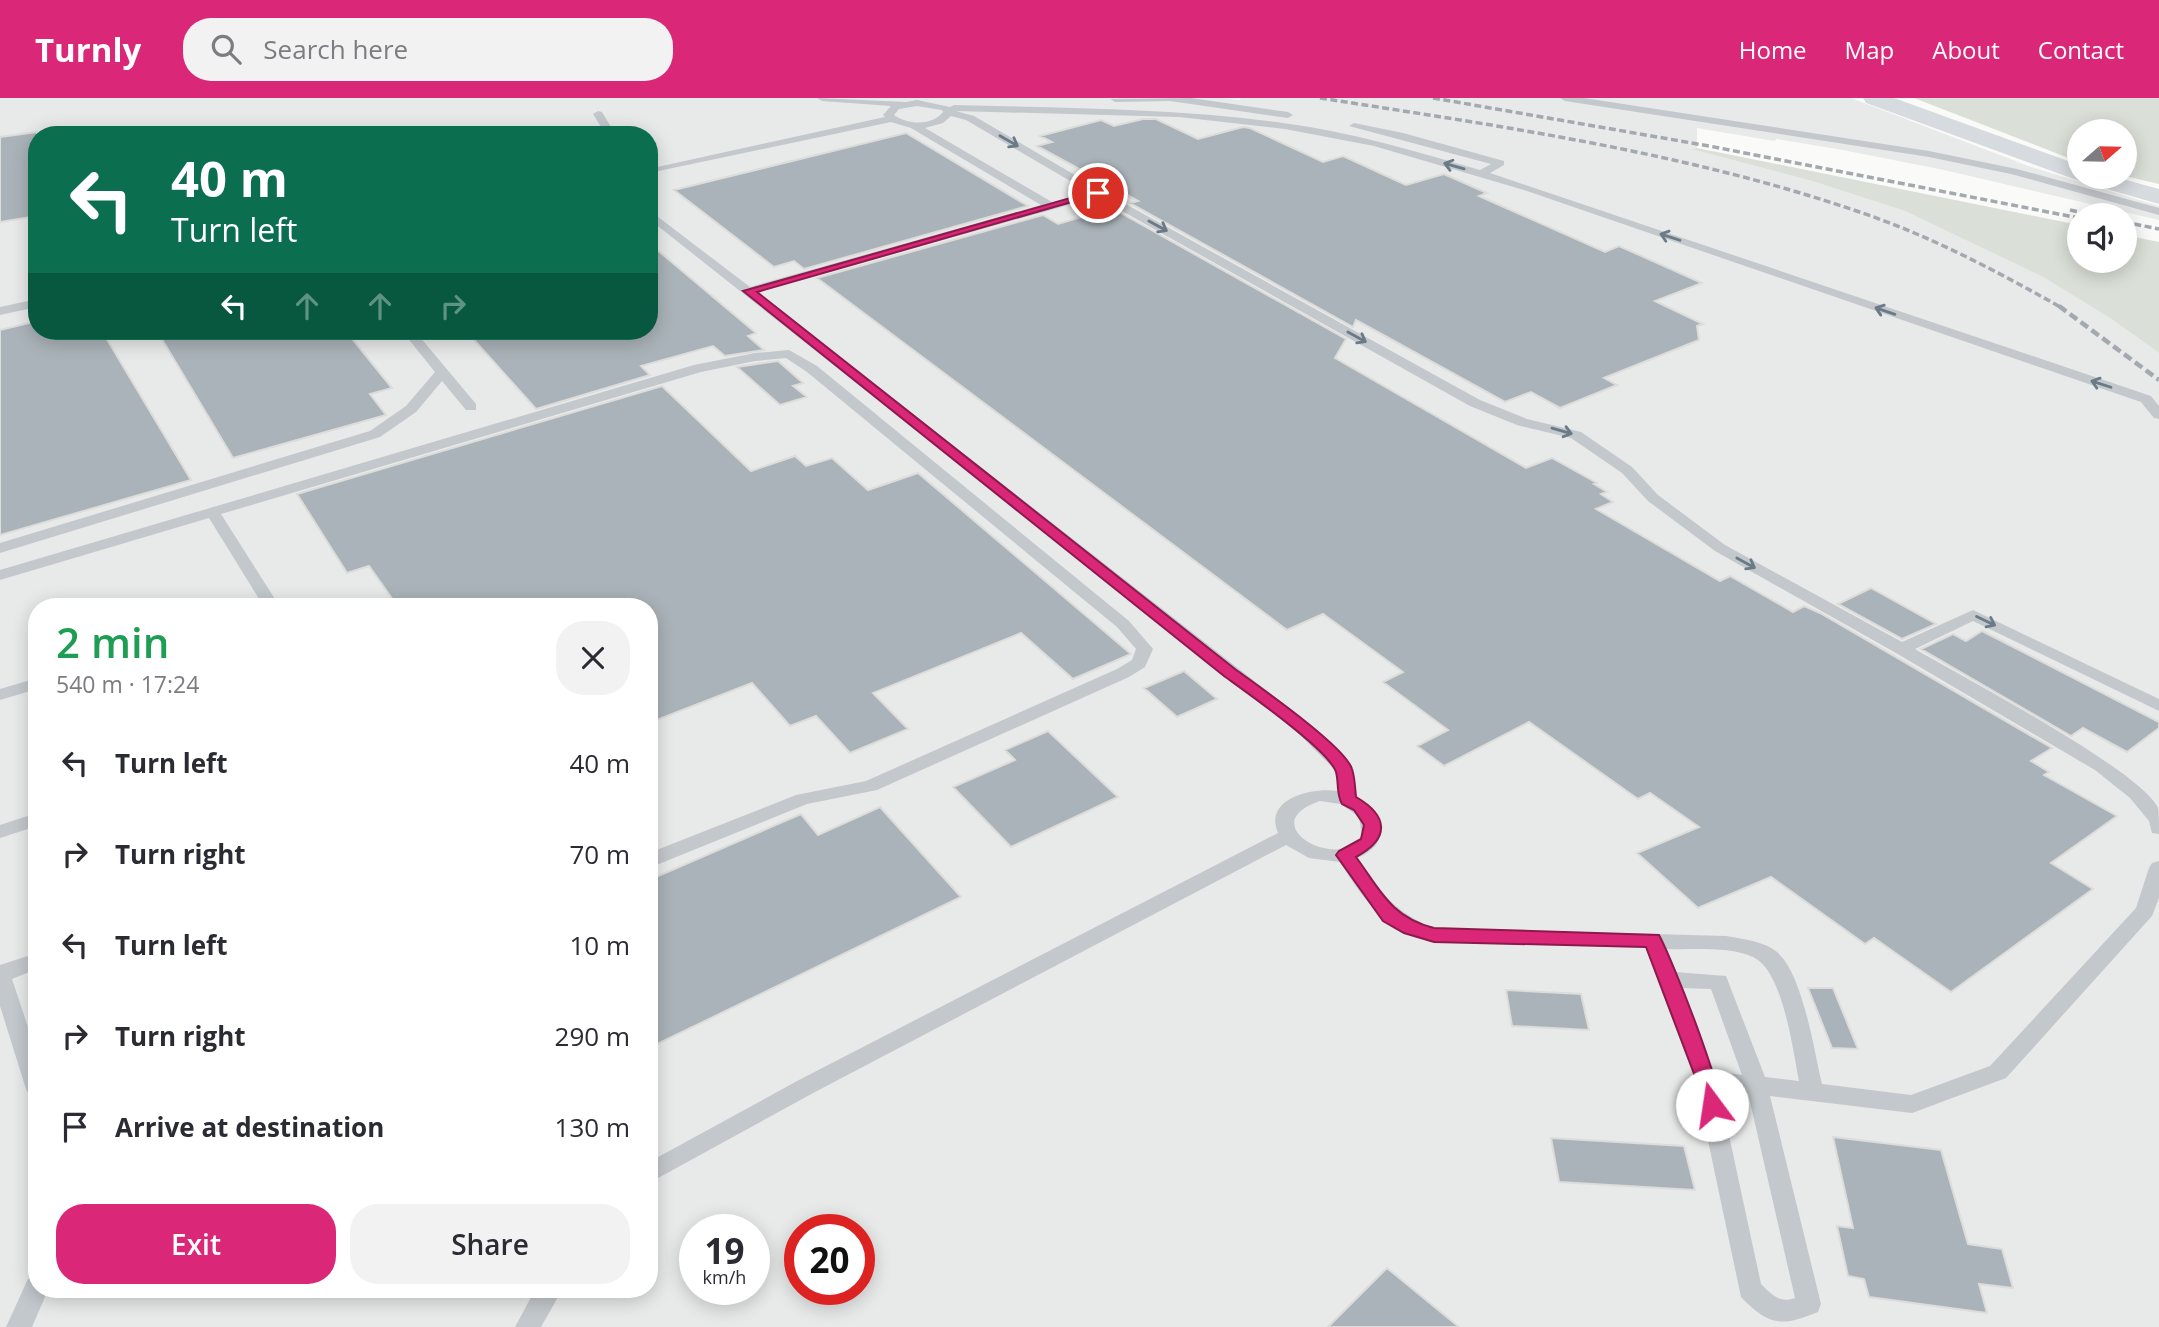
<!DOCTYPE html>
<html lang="en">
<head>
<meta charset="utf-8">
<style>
	:root { --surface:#fff; --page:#f2f2f3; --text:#2b2b33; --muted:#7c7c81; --accent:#db2777 }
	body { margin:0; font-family:"Open Sans",sans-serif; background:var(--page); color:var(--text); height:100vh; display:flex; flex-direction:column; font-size:26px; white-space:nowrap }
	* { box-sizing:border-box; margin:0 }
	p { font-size:23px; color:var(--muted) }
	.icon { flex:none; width:38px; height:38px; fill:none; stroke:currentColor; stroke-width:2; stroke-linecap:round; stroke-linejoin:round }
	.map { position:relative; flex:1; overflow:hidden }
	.drawer { position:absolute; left:28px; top:500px; width:630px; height:700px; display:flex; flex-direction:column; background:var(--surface); border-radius:28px; box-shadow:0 4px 18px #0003 }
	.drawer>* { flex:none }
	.banner { position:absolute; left:28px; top:28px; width:630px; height:214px; border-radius:28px; box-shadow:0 4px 18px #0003; background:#0b6e4f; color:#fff; overflow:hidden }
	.needle { width:46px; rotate:70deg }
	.fabs { position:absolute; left:2067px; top:21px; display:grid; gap:14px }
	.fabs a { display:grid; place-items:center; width:70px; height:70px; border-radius:50%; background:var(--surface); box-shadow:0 4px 18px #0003; font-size:35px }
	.speed { position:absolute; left:679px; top:1116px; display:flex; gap:14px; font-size:35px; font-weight:700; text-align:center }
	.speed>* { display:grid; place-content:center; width:91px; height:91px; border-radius:50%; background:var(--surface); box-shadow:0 4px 18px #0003; line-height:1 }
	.speed small { font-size:18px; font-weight:400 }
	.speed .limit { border:10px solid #d22; background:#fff; color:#111 }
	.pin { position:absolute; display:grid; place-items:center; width:60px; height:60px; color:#fff; margin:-30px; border:4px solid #fff; border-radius:50%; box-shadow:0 2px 7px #0007 }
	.me { position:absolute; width:77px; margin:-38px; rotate:346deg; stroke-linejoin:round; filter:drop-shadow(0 0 5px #0008) }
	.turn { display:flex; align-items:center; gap:24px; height:147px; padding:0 28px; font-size:32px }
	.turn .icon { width:91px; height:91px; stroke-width:2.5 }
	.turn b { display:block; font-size:49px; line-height:60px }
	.lanes { display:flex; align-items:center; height:66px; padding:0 28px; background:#0003; justify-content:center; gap:35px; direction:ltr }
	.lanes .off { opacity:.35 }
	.round { display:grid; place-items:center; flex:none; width:74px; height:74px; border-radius:28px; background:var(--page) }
	.summary { display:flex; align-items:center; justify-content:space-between; height:119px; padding:0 28px }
	h1 { font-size:42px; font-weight:600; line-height:52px; color:#1e9e55 }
	.action { display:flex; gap:14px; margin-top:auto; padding:14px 28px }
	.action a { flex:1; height:80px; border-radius:28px; background:var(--accent); color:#fff; font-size:28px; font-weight:600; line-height:80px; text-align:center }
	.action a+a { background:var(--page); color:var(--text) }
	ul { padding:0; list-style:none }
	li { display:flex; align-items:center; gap:21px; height:91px; padding:0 28px }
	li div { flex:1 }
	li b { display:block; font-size:26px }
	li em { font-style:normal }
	header { display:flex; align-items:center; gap:42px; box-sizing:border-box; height:98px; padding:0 35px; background:var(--accent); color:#fff }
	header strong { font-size:33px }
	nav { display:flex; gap:38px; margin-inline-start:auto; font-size:24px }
	.search { width:490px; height:63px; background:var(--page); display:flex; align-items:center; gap:18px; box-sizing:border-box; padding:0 24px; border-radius:28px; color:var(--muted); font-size:26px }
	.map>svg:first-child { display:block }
</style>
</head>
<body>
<header>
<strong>Turnly</strong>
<div class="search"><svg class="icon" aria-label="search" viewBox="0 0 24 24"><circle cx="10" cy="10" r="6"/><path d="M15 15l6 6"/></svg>Search here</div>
<nav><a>Home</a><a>Map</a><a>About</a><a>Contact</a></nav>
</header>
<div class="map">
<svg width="2159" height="1229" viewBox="0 0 2159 1229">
	<rect width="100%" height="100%" fill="#fafaf8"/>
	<path fill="#e8e9e9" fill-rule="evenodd" d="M0,0H1223L1239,2L1241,0H1851L2031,69L2159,108V122L1944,72L1843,52L1777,41L1774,43L1697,30V50L1691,51L1812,83L1905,113L2043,179L2110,220L2159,255V1229H0ZM37,37H649V233H37ZM37,509H649V1192H37ZM695,1132H754V1192H695ZM800,1132H859V1192H800Z"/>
	<path fill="#dadfd7" d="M1914,0H2159V86L2125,78L2124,33H2079V64Z
		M1697,50L2079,127V163H2124L2125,137L2159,144V255L2110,220L2043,179L1905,113L1812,83L1691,51Z"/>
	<path fill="#aab3b9" stroke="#dcdcda" stroke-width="2" d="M1143,21H1156L1198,41L1243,29L1250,30L1323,64L1343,58L1406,87L1444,76L1487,95L1479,98L1605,154L1619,148L1702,185L1655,203L1703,226L1697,228L1699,242L1604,280L1617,287L1560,310L1531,294L1505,304L1356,222L1353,229L1130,105L1138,103L1037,48L1052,44L1040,38L1101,22L1114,28Z
		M37,34V118L0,124V39Z
		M906,35L1028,108L804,171L794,163L774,169L674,92Z
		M1112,110L1346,241L1335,260L1526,370L1552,360L1597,385L1594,386L1607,394L1601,396L1613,404L1596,411L1720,483L1730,478L1793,514L1804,508L1820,515L2052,650L2031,663L2049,674L2044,677L2117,718L2051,765L2093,791L1951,894L1874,840L1865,846L1771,779L1698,810L1637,755L1699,729L1650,695L1638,701L1529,624L1444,668L1417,648L1448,632L1383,584L1403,574L1323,516L1287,532L817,180L1043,117L1058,126Z
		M649,145L756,235L748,238L764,252L725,258L713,248L641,268L650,277L536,311L466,233H649Z
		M37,223V233H102L191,382L0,437V232Z
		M157,233H346L392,290L370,296L386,317L233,360Z
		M778,263L803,285L793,288L807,299L780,307L737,269Z
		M662,288L751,373L795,358L806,368L832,360L868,392L918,375L1131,556L1073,581L1021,535L873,595L908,631L850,655L816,618L790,628L752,585L649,625V509H398L369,468L347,475L297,396Z
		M1871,490L1936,526L1902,541L1838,506Z
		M1982,533L2159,624V630L2127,654L2083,630L2071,638L1921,551L1953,536L1966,543Z
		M1184,573L1217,601L1177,619L1144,590Z
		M1048,633L1118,699L1011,749L953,689L1015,662L1005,652Z
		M880,709L961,799L649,950V782L801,716L818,737Z
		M1808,890H1833L1858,951L1832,950Z
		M1506,892L1581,896L1589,932L1512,928Z
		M1833,1039L1941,1052L1968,1146L2002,1151L2013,1190L1979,1186L1987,1215L1869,1199L1864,1181L1848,1178L1837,1128L1853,1130Z
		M1551,1040L1684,1048L1695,1092L1559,1084Z
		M1387,1170L1459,1229H1328Z"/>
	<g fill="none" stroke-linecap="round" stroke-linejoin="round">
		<path fill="#c3c8cc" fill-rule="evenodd" d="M817,0L906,4L917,2L950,9L954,7C1064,10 1174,10 1283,25C1351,34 1415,53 1480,72L1491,66L1349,28L1354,25L1403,35L1504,63V67L1490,75L2151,298L2159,308V321L2154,320L2141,304L1524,92L1374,48L1285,31L1179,19L956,13L974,18L1102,93L1480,302L1527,321L1581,334L1632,369L1658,397L1725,447L1902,544L1973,512L2159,601V613L1973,523L1915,551C1959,577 2142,673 2158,710C2159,716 2159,729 2159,736L2152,735L2149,723L2130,700L2095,672L1896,555L1715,453L1648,403L1622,375L1571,340L1517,327L1470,308L1097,99L757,194L1308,625L1350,666L1357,698C1385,716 1392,746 1357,760C1378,792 1397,817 1435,830L1726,838C1742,841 1764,843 1777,854C1803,876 1814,953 1822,986L1911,997L1990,968L2136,810L2149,770L2152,765L2159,763V800L2152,818L2006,980L1912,1015L1770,998L1821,1206L1818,1214C1781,1229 1769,1228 1741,1199L1695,981L1646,850L1434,844C1383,829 1367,807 1340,764L1309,760L1286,747L815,994L649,1085V1064L799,982L1278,735C1263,700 1313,689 1338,693L1335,672L1296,633L649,121V112L750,189L1041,107L911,30L891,24L649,75V71L653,70L885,19L883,17L891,8L822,3ZM917,8L942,12L943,14C932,28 908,27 894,17L899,11ZM951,18L966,22L1089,94L1052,104L925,30L943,25ZM1320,703L1341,706L1359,719L1362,737C1340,776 1251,726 1320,703ZM1667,851C1694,852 1728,848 1753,859C1783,872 1793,953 1799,983L1765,979L1726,878L1675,874ZM1682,890L1711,891L1742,977L1714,973ZM1719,991L1748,995L1795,1200C1780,1206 1771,1196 1761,1186Z
			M1191,0L1288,14L1293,17L1288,20L1170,3L1115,4L1110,1Z
			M1560,0H1584L1929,53L2017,71L2159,110V117L2011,76L1929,59L1565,3Z
			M598,13L602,14L616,37H606L593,16Z
			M37,201V209L0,217V209Z
			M402,233H415L476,306V312H466L442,283L416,314L380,339L0,455V445L370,333L406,308L435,274Z
			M789,252L817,268L1129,523L1153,551L1145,569L1129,579L877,692L807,706L649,770V755L796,697L866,683L1117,571L1132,562L1136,551L1117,529L807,274L786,260L755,263L701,274L221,416L280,509H264L209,420L0,482V472L694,267L755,255Z
			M37,580V591L0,602V591Z
			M37,715V728L0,740V727Z
			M37,855V871L12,881L37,956V1000L29,997L26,991L0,908V867Z
			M37,1178V1192H48L32,1229H6L28,1181Z
			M535,1192H562L541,1229H515Z"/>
		<path fill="#d6dbdf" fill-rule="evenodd" d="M1863,0H1894L2079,67V79H2115L2159,91V106L2082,84L1866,5Z"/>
		<path stroke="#a2aab0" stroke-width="3.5" stroke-dasharray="7 3.5" stroke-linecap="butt" d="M1320,0C1505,29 1693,55 1871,118C1938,142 2000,175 2062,210
			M1433,0L1709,48L2079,120
			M2070,112L2094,117
			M2124,124L2159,131"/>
		<path stroke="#a2aab0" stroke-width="4.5" stroke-dasharray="9 4.5" stroke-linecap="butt" d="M2059,208L2159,282"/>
	</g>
	<defs><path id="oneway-shaft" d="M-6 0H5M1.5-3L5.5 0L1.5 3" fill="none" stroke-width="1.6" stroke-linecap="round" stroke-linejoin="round" transform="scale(1.75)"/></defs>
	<g stroke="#6a7a87">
		<use href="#oneway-shaft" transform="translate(1009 43) rotate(30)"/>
		<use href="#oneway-shaft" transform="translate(1454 68) rotate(-164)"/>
		<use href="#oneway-shaft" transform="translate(1158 128) rotate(29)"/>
		<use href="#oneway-shaft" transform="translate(1670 139) rotate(-162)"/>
		<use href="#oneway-shaft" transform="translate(1885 213) rotate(-161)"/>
		<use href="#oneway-shaft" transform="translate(1357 239) rotate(29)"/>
		<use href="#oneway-shaft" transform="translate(2101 286) rotate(-162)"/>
		<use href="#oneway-shaft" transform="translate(1562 333) rotate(16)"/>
		<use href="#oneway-shaft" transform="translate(1746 465) rotate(29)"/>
		<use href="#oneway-shaft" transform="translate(1986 523) rotate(26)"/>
	</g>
	<path fill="#db2777" stroke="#8e194d" stroke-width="2" d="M1095,93L1103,95L757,194L1235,571C1258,588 1345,648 1352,671C1355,680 1355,690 1356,699C1389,718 1390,741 1356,759C1381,793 1391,819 1434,830L1659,837C1671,859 1727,998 1719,1013L1712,1016L1704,1013L1696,981L1646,849L1434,844L1404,835L1383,823L1336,757L1339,753L1361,741L1364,727L1354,712L1342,706C1336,696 1339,684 1336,674C1329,652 1246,594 1224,578L743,193Z"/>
</svg>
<div class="fabs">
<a><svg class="needle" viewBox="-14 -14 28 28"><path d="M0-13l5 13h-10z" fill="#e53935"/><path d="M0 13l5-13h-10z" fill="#7c7c81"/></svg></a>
<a><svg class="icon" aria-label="sound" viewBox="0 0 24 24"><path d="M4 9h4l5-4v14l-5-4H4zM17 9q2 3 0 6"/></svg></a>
</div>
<div class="speed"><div>19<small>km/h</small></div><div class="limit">20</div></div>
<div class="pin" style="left:1098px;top:95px;background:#d93025"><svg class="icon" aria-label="arrive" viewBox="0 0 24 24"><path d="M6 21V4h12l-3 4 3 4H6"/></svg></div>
<svg class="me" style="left:1712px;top:1007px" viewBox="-20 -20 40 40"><circle r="19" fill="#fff"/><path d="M0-13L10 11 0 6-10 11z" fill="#db2777"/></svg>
<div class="banner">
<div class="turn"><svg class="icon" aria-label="left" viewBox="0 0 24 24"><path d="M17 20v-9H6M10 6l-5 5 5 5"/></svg><div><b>40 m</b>Turn left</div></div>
<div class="lanes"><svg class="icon" aria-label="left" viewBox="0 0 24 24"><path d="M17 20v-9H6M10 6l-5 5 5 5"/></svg><svg class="icon off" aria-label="ahead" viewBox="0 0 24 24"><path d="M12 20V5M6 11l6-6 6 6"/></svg><svg class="icon off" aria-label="ahead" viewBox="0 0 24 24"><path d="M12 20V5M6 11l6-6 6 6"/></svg><svg class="icon off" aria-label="right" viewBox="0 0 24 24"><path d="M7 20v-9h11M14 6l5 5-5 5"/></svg></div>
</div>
<section class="drawer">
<div class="summary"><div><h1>2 min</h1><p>540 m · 17:24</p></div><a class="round"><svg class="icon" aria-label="close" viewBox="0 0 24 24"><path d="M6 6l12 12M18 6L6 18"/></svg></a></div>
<ul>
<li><svg class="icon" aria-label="left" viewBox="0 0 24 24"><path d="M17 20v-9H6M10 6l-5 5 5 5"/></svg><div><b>Turn left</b></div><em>40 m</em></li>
<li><svg class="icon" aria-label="right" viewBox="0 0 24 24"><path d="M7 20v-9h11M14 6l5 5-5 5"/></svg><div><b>Turn right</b></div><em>70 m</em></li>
<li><svg class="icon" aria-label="left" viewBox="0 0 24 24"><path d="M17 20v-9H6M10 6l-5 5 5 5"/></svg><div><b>Turn left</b></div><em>10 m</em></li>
<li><svg class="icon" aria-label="right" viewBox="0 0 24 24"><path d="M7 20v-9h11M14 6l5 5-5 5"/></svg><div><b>Turn right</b></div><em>290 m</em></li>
<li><svg class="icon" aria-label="arrive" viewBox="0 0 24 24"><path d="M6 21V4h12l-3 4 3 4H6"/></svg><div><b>Arrive at destination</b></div><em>130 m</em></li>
</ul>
<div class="action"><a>Exit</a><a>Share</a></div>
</section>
</div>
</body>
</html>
